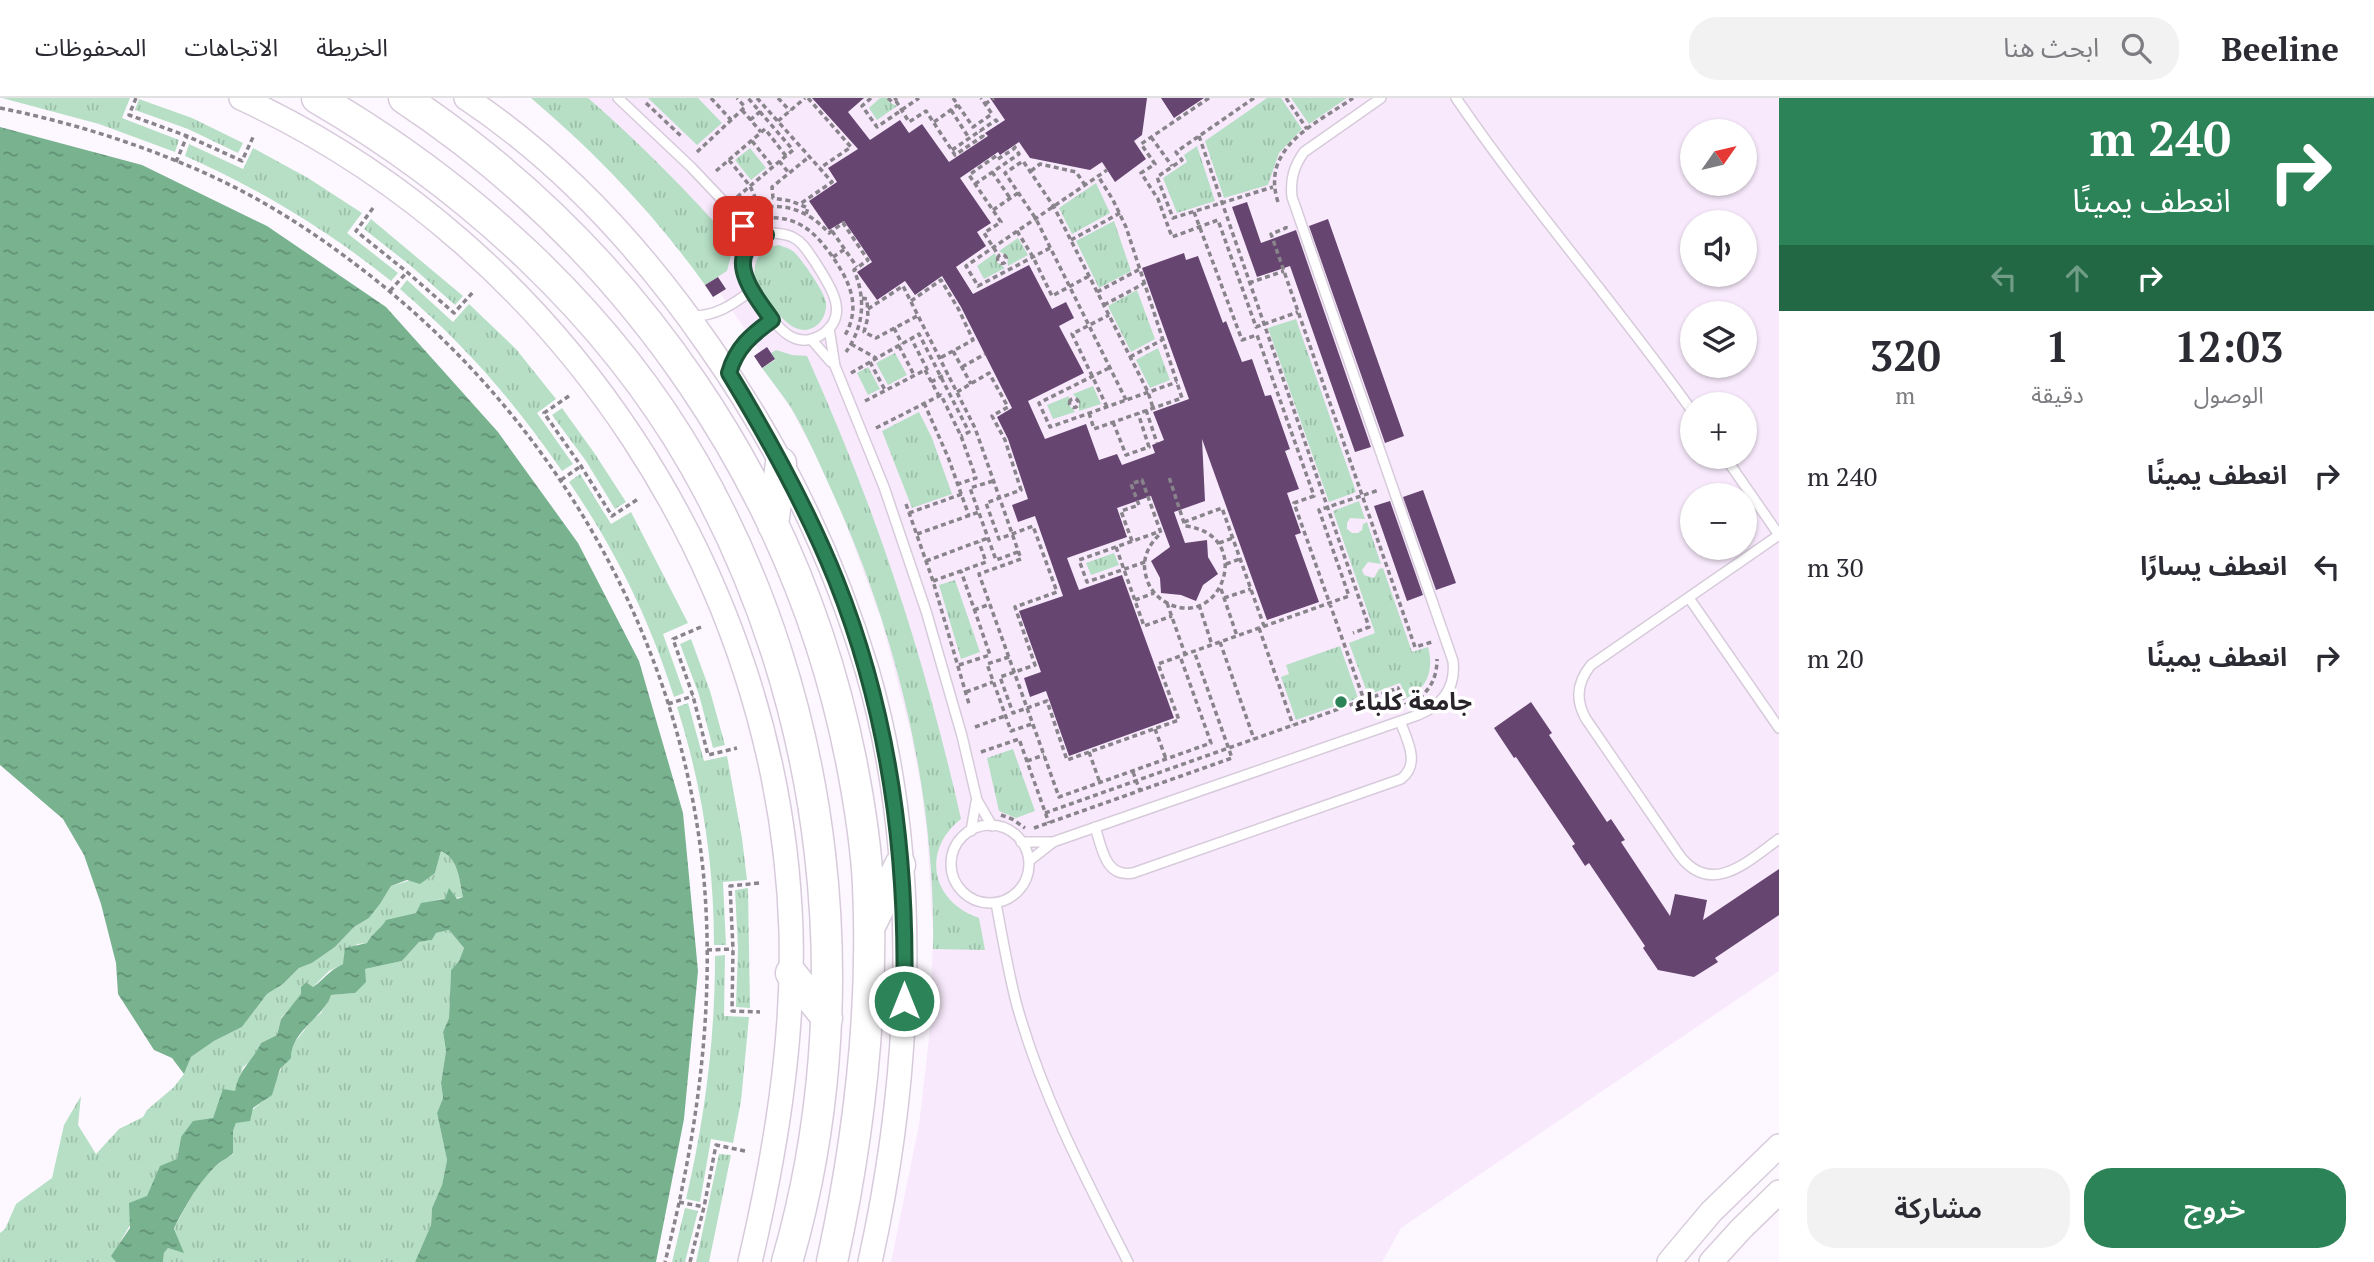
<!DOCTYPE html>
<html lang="ar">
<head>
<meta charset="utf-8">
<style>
	:root { --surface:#fff; --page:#f2f2f3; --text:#2b2b33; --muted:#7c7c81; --line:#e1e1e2; --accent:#2c8357 }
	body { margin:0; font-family:"PT Serif","Noto Sans Arabic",serif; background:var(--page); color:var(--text); direction:rtl; height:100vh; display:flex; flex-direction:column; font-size:26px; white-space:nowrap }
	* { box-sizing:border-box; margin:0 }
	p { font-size:23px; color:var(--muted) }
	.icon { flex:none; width:38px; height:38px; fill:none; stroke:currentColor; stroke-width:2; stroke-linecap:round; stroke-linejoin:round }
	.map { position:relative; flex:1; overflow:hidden; direction:ltr }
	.panel { display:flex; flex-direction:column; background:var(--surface); width:595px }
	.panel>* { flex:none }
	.hud { background:#2c8357; color:#fff; overflow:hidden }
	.needle { width:46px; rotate:56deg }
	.fabs { position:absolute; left:1680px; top:21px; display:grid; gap:14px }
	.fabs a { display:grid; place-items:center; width:77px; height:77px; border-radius:50%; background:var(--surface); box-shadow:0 2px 5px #0004; font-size:35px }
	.pin { position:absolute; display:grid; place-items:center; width:60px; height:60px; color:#fff; margin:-30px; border-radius:14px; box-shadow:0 4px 10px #0006 }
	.me { position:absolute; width:77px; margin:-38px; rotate:0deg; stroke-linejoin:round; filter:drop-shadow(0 0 5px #0008) }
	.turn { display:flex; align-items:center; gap:24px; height:147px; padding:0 28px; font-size:32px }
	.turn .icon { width:91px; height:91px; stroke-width:2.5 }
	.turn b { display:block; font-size:49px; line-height:60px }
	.lanes { display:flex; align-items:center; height:66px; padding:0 28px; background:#0003; justify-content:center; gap:35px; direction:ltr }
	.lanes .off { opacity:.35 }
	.eta { display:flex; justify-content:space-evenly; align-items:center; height:119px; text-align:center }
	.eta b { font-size:42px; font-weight:600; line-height:49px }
	.button { display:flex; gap:14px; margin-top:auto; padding:14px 28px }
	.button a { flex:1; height:80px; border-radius:28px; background:var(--accent); color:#fff; font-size:28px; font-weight:600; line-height:80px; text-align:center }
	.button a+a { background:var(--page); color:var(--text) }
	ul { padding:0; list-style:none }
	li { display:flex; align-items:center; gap:21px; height:91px; padding:0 28px }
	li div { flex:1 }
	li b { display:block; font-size:26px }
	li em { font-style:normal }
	header { display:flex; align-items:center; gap:42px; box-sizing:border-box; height:98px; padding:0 35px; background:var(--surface); border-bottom:2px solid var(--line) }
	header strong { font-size:33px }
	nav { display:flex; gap:38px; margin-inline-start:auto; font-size:24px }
	.search { width:490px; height:63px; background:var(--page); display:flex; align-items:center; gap:18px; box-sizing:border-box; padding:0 24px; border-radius:28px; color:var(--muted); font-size:26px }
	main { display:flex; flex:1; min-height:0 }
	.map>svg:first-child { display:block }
</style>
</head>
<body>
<header>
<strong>Beeline</strong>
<div class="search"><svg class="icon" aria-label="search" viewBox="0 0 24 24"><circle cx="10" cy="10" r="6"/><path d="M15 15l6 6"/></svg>ابحث هنا</div>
<nav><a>الخريطة</a><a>الاتجاهات</a><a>المحفوظات</a></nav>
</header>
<main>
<section class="panel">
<div class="hud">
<div class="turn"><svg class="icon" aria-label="right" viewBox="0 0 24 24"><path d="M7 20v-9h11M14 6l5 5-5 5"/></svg><div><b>240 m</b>انعطف يمينًا</div></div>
<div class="lanes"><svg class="icon off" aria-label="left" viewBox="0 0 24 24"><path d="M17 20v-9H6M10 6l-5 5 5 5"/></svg><svg class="icon off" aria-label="ahead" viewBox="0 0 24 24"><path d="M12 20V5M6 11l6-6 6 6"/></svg><svg class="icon" aria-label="right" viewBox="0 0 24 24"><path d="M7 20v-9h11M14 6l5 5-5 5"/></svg></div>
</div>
<div class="eta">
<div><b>12:03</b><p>الوصول</p></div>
<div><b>1</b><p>دقيقة</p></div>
<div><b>320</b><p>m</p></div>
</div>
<ul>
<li><svg class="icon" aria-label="right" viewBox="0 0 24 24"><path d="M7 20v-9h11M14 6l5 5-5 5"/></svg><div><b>انعطف يمينًا</b></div><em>240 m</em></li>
<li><svg class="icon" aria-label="left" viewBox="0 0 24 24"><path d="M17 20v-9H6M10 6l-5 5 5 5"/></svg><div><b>انعطف يسارًا</b></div><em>30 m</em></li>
<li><svg class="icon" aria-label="right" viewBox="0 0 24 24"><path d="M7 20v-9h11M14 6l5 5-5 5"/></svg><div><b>انعطف يمينًا</b></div><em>20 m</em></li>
</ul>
<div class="button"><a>خروج</a><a>مشاركة</a></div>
</section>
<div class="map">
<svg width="1779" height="1164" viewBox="0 0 1779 1164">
	<defs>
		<pattern id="grass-tufts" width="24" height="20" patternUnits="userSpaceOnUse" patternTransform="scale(1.75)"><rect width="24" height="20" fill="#b6dfc5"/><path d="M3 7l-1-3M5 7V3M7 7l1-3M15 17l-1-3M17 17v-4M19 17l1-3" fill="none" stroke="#9cbfa9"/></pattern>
		<pattern id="water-ripples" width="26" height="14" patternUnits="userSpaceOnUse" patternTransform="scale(1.75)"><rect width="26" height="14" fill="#78b28f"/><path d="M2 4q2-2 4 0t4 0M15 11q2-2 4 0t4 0" fill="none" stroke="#629175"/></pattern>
	</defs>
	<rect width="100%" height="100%" fill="#fdf8ff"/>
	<path fill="#f8eafc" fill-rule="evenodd" d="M531,0H1779V873L1401,1130L1382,1164H891L919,1027L930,932L933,834L927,737L921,688L910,632L881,521L841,413L817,360L790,309L754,258L760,253L720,195L726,190L719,179L672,141L598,60ZM1692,33H1745V86H1692ZM1692,124H1745V177H1692ZM1692,215H1745V268H1692ZM1692,306H1745V359H1692ZM1692,397H1745V450H1692Z"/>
	<path fill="url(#grass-tufts)" d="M2,0H130L122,20L179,42L175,54L99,26Z
		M531,0H588C640,45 688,94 734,146L727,173L705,187C655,117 597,56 531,0Z
		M648,0H698L722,25L697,47Z
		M880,0H887L889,4L897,8L877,22L869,10Z
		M1267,0H1281L1302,31L1279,55L1268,87L1224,100L1205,43Z
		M1291,0H1347L1309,26Z
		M139,1L192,20L243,45L238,55L188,31L135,12Z
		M189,46L243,71L253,50L308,80L362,115L347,135L398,175L391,183C327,132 260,91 185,58Z
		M1197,48L1215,103L1177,115L1163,80L1187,64L1184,57Z
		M750,50L766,70L751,82L735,62Z
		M1096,85L1110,115L1072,136L1059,110Z
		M371,121L463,198L455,207L411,168L364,131Z
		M1114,123L1131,173L1099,190L1076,143Z
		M1018,140L1028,157L1008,168L1007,158L999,153Z
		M779,147C784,149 789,150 794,154C802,162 824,193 826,204C827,213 823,223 816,228C789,246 766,197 755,180C752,162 761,149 779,147Z
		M995,155L997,164L1005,170L984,181L977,168Z
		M407,182L453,224L469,206L516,251L556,301L537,315L573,366L562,373C514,303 464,246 400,191Z
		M1137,192L1155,241L1131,254L1108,208Z
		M1296,221L1356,394L1329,404L1268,230Z
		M1158,250L1170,282L1150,290L1136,262Z
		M776,252L792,257L807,258C876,411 924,557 961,721C921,752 931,804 979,820L985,852L933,851C936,693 896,532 830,389C818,362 805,333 790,308C781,295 771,282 762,270L775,262L771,255Z
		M895,255L907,277L888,287L876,265Z
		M868,269L880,291L868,297L857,275Z
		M1093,288L1101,306L1079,313V303L1073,296Z
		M1069,298V307L1075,314L1053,321L1047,307Z
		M562,310L595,356L626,404L615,411L586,363L552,317Z
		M919,314L932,340L952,396L912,410L882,333Z
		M580,376L611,426L631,414L688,525L663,536L684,595L674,599C649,520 616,453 569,384Z
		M1359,403L1365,421L1350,420L1347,425V431L1352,435H1358L1362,432L1363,426L1367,424L1381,466L1368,464L1362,472L1364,477L1374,480L1379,471L1383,470L1412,554L1428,549C1434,571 1428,590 1407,600L1400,585L1368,597L1349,545L1375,535L1333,413Z
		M1114,455L1119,467L1091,477L1086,465Z
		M955,482L980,554L961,561L939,487Z
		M691,541L710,593L725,647L713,650L699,597L680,546Z
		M1340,548L1358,600L1296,622L1281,579L1289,576L1286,567Z
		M688,605L704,663L727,658L742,740L747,782L723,784L726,847H714C714,765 702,687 677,609Z
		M1013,651L1035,713L1016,720L999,713L987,660Z
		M441,753C459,761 459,782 463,799L436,802L416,815L386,823C380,832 372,835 367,845L357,846L343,866L329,873L313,889L306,884L301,889L302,896L281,920L277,937L261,945L253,961L243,969L235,993L217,1009L213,1020L181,1039L177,1061L147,1098L112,1158L116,1164H0V1135L5,1131L16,1106L52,1080L64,1027L81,998L78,1027L96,1056L119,1031L143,1019L147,1012L174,989L184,976L191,959L214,943L242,929L267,896L283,886L299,870L312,865L335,849L354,829L369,820L380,806L391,788L435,775Z
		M748,790L750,910L736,909L738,850L735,792Z
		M449,832L464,850L459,863L451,872L449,920L443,934L446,953L441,985L443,1000L437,1015L447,1062L442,1087L432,1110L431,1127L415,1164H163L164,1155L168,1150L183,1154L174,1132C184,1109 201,1081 219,1065C224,1061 229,1060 233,1056V1033L236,1025L272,996L276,981L295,944L313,921L321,915L331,897L355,895L365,871L402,863L419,844L432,842L436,835Z
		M725,857L724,918L749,919L741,1003L733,1045L711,1041L700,1104L686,1101C705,1020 715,941 715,858Z
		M719,1056L731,1057L709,1164H696Z
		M685,1110L698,1113L685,1164H672Z"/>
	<path fill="url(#water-ripples)" d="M0,29L142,67L267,128L386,209L498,334L578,445L639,563L683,715L698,873L684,1021L656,1164H415L431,1127L432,1110L442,1087L447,1062L437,1015L443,1000L441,985L446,953L443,934L449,920L451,872L459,863L464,850L449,832L436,835L432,842L419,844L402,863L365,871L366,884L355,895L331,897C323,920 291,933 291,960L280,971L272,997L253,1010L250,1023L236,1025L233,1033V1055C229,1060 224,1061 219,1065C201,1081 184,1109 174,1131L184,1155L168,1150L164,1155L163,1164H116L111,1158L130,1130L129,1105L147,1098L160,1068L177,1061L181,1039L193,1023L213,1020L223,991L235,993C240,969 251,966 261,945L277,937L281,921L301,896V889L306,884L313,889C326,880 328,873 343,866L345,850L367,845C372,835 380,832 386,822L416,815L421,805L445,801L449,790L457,801L463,799C459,782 459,761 441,753L435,775L420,786L407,782L391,788L380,806L369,820L354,829L335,849L312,865L299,870L283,886L267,896L242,929L214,943L191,959L184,976L172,960L154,952L118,896L116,865L101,806L84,757L63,721L0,667Z"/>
	<path fill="#664570" d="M812,0H864L848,14L870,42L900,22L909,35L922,26L949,64L988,38L985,35L1005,22L990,0H1147L1142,37L1134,43L1146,61L1115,84L1102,64L1090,72L1030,60L1019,44L1000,57L998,54L960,80L991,125L977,134L986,148L956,169L973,196L1029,167L1052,211L1066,204L1074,220L1059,228L1084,275L1028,303L1045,341L1086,326L1099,362L1117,356L1122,367L1155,355L1152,347L1164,342L1153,314L1189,301L1142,170L1184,155L1186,162L1198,158L1223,225L1226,223L1242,264L1252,261L1265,298L1271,297L1290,351L1285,353L1299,391L1287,395L1301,435L1295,437L1319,504L1267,522L1202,341L1205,403L1174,414L1185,445L1207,442L1208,459L1218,476L1203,487L1196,503L1181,497L1161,495L1160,480L1151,463L1170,449L1151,398L1117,410L1127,439L1067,460L1079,492L1122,477L1174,620L1069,658L1046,593L1030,599L1024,580L1041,574L1019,513L1063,498L1035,418L1018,424L1012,407L1028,401L1008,341L997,319L1012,310L961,209L942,178L915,197L905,183L877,202L857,174L872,164L858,143L844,123L829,132L809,103L837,84L828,70L858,51Z
		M1161,0H1204L1174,20Z
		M1247,104L1261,145L1296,132L1371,349L1355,354L1290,168L1257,179L1232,109Z
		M1328,121L1404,338L1385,345L1309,128Z
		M718,179L726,191L713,199L705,187Z
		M767,249L775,261L762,270L754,258Z
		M1423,392L1456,485L1436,492L1403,399Z
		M1390,403L1423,497L1407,503L1374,408Z
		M1531,604L1552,635L1549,637L1607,724L1611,721L1625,742L1621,744L1670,818L1675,796L1707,802L1703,822L1779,771V817L1715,860L1718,864L1694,879L1658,872L1643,850L1645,848L1589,765L1585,768L1572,748L1575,746L1516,659L1514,660L1494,630Z"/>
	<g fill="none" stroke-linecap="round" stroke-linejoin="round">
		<g stroke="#d7cbdb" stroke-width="12">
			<path id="service" d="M618,0L691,69L727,107L740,122L751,148
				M1456,0C1530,108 1616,206 1692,313
				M741,123L766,137
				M774,135C781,136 788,136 794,140C804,145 809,156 815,164C828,185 851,215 824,235C795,256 775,226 760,206C755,197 746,188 744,178C738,156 754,140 774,135Z
				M690,218C715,219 732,207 751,193
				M829,230L835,268L884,389L926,513L962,638L977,702L992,728
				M811,241L831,264
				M729,273C736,249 753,236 772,222
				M1725,359L1779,437
				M1779,437L1591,567C1577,584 1575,602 1586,621L1680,758C1712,799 1748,763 1779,741
				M1689,500L1779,630
				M951 766a39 39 0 1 1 78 0a39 39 0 1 1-78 0Z
				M1095,729C1102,750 1105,780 1133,775L1401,681C1421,666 1407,642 1400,623
				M971,733L976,704
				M1021,744H1053L1418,617C1443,607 1456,590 1453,563L1292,99C1290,81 1294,68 1304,54L1381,0
				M1029,763L1052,745
				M996,805C1002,838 1008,872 1016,904C1041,996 1085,1080 1128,1164"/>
		</g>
		<g stroke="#d7cbdb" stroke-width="26">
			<path id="tertiary" d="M241,0C563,149 780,480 791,833C794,944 775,1057 750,1164
				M466,0C562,64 644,154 709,248C778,346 832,456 867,572C922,760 912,974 870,1164
				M1669,1164L1711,1114L1779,1048
				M1711,1164L1741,1131L1779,1094"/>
		</g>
		<g stroke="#d7cbdb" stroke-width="33">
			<path id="trunk" d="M317,0C467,87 607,214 694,366C830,604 863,902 787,1164
				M404,0C633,152 797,391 851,662C859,703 866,745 868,787C874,914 859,1040 832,1164
				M773,427L781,365
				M872,824L900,767
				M791,875L827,920"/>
		</g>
		<path stroke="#89848b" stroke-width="3.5" stroke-dasharray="5 3.5" stroke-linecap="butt" d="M136,0L129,17L187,38L242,63L254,37
			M711,0L731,22
			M757,0L832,84L800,106
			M778,0L790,13
			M808,0L851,49L820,70
			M871,0L862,8L877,29L919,0
			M888,0L892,4L897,0
			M953,0L973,29L992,16L981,0
			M1209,0L1141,46L1155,66L1141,75L1158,101L1172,139L1218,122L1256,229L1298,214
			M1254,0L1176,54L1182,62L1157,79L1173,120L1273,89
			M1286,0L1307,31
			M896,3L909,24L926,13L955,57L983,38L980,33
			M646,5L681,38
			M985,6L994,0
			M0,10C75,25 153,50 222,83C272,107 319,138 363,172C554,319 682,541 704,782C715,911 697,1039 665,1164
			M742,12L761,34
			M951,12L969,40
			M750,22L762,12
			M778,23L805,0
			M934,24L958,7
			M1199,38L1369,529L1353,535
			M1151,39L1172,68
			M752,43L773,69
			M952,52L996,22L999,26
			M697,54L745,9L737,0
			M996,58L969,77L1001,124L984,135L999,158
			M998,61L1015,50
			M729,62L750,88L760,110
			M779,63L789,75
			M176,64L187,38
			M716,73L765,31L786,58
			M1031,73L1040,66L1076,74L1085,87
			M992,74L1010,100
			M975,86L1019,56L1014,48
			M737,99L793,52L748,0
			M1278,104C1260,49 1316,26 1353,0
			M373,110L356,133L407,174L454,215L474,193
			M993,112L1018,95
			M752,113C781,102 808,112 829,135L843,125L868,162L854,172C866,201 864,228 846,254
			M1194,114L1242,242L1257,237L1314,398L1294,405L1364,602
			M806,116L808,110L791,103L773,100L772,89L810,58
			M765,120C797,117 815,134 832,158C850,184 862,209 844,239
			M1286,128V130L1271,136L1415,549L1432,544
			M832,133L857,169
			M1017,133L1033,159L1052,198L1089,178
			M1071,142L1120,115
			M1050,150L978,188L966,168L1107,72
			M997.5 161a4.5 4.5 0 1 1 9 0a4.5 4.5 0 1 1-9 0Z
			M833,159L845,151
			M1249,185L1284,173
			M390,193L407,174
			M1097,194L1140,171
			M862,200L867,201L868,219L864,234L876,240L919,217
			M911,203L941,182L959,212L973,242L940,260
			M1104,207L1145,185
			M868,211L903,188L975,330L1021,461L979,476L1059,699L1211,645L1180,558
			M894,230L902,246
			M851,246L876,260
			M899,248L914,277
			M953,253L971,286
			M1130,259L1162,242
			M870,264L885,292
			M962,269L985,256
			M1109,270L1039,305L1050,329L1177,284
			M925,272L939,298
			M851,275L919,236L969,334L961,338
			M931,284L948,275
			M957,294L989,275L1008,309L992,318L1005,342L1021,392L986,405L999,441L1033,428L1057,494L1015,509L1035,567L1000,579L1013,615L1047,603L1067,662L1179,622L1158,566L1349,498L1319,412L1379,392
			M569,298L544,315L581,368L612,418L638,401
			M1069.5 305a4.5 4.5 0 1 1 9 0a4.5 4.5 0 1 1-9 0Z
			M1126,302L1036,121L1005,75L1023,63L1054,109L1148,294L1153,310
			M865,303L927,271L911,240
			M924,305L948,359L969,418
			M1107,309L1072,236L1109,217
			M1146,312L1157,345
			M1089,315L1094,331L1182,300L1126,129L1113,102L1098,78
			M1113,324L1126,357L1149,349L1138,315
			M876,330L941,297L961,338L976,380L958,386
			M561,382L581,368
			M993,383L970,390L996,462L1018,454
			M906,406L933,483L969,606
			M909,415L962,396
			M1184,424L1222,410L1264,528
			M917,436L979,414
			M1132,443L1121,413L1139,407L1131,386L1142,382L1161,435C1149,446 1141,461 1146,478C1149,491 1157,500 1169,506C1223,531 1255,436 1185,428L1169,379
			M1219,445L1233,440
			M1116,449L1144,528L1172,518
			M926,463L988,440
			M1145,464L1087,484L1079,462L1161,433
			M1226,466L1240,461
			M933,483L986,464L979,444
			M1221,491L1237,538
			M1224,500L1251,491
			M1135,502L1154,495
			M1167,505L1185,556
			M1199,507L1212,547
			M974,512L990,506
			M701,529L673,541L693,598L708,657L737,650
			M1259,530L1293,627
			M1220,544L1254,641
			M1009,559L987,566L1011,633L1032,626
			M959,567L990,557L961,473
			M966,594L993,584
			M1419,600C1432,590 1437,577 1437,561
			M668,606L693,598
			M975,629L1005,618
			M1155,631L1166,661
			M981,654L1019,641L1049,725
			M1089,654L1100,685
			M1027,663L1044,657
			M1133,674L1140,693
			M1045,715L1398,590L1406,606
			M1001,717L1012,721L1025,730
			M1034,730L1232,660L1194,553
			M759,785L730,788L733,851L732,913L760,914
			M707,852L733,851
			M679,1104L704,1109
			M690,1164L704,1109L716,1047L745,1053"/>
		<use href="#service" stroke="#fff" stroke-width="9"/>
		<use href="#tertiary" stroke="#fff" stroke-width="23"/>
		<use href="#trunk" stroke="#fff" stroke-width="30"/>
	</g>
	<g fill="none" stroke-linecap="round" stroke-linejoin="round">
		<g stroke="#1d5539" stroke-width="18">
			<path id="route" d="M743,128L740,122L766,137C720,157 754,196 772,222C751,237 736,250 729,275C769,341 807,410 836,482C889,615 908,760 904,903"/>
		</g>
		<use href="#route" stroke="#2c8357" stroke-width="12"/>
	</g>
	<circle fill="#2c8357" stroke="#fff" stroke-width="2.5" cx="1341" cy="604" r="7"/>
	<g text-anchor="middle" stroke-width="7" stroke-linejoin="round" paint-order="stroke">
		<g font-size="24" font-weight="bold" fill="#29242a" stroke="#fff" text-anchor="start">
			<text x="1355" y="612">جامعة كلباء</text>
		</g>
	</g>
</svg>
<div class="fabs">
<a><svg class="needle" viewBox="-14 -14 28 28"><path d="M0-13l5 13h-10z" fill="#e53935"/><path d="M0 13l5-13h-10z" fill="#7c7c81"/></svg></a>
<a><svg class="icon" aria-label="sound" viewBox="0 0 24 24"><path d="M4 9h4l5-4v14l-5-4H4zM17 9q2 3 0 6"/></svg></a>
<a><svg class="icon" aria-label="layers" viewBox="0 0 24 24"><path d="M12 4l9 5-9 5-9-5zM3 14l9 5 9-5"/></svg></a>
<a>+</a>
<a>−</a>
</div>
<div class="pin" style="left:743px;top:128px;background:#d93025"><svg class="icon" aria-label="arrive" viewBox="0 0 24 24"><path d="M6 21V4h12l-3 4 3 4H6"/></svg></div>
<svg class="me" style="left:904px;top:903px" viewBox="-20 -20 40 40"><circle r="17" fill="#2c8357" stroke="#fff" stroke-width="3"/><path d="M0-11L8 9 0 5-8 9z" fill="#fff"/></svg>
</div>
</main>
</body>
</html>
